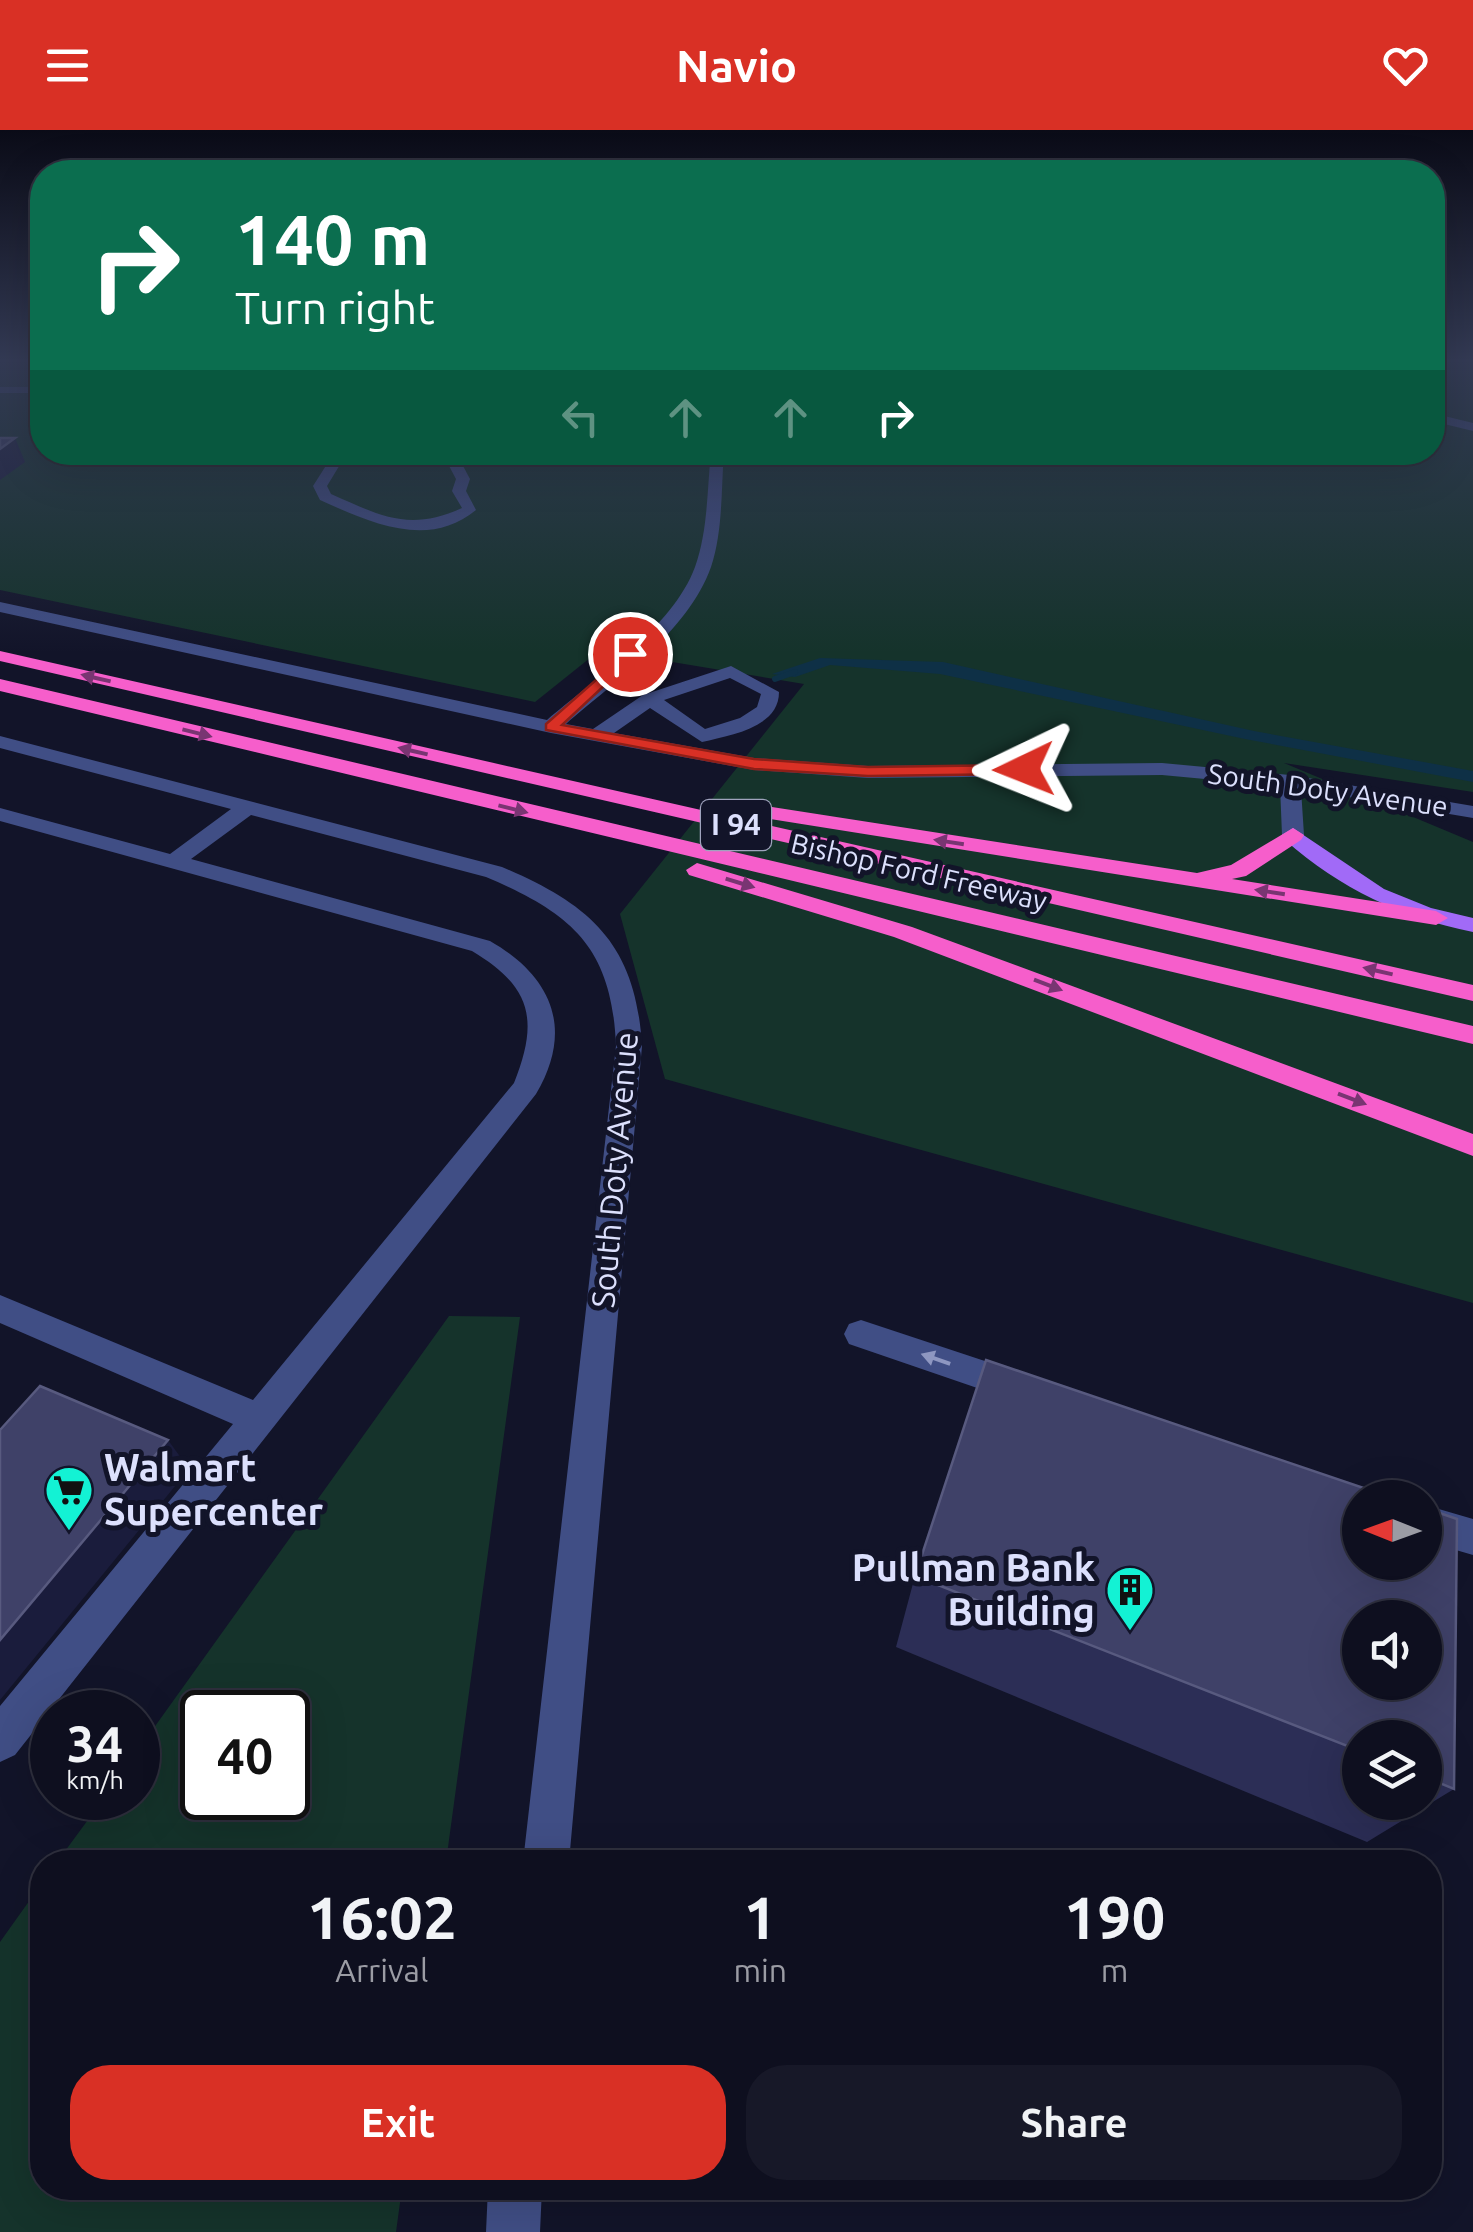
<!DOCTYPE html>
<html lang="en">
<head>
<meta charset="utf-8">
<style>
	:root { --surface:#0e0f1f; --page:#171828; --text:#f1f3f6; --muted:#9b9ca4; --line:#2e2f3d; --accent:#d93025 }
	body { margin:0; font-family:Ubuntu,sans-serif; background:var(--page); color:var(--text); height:100vh; display:flex; flex-direction:column; font-size:38px; white-space:nowrap }
	* { box-sizing:border-box; margin:0 }
	p { font-size:32px; color:var(--muted) }
	.icon { flex:none; width:55px; height:55px; fill:none; stroke:currentColor; stroke-width:2; stroke-linecap:round; stroke-linejoin:round }
	.map { position:relative; flex:1; overflow:hidden }
	.panel { position:absolute; left:30px; top:1720px; width:1412px; height:350px; display:flex; flex-direction:column; background:var(--surface); border-radius:40px; box-shadow:0 10px 40px #0002,0 0 0 2px var(--line) }
	.panel>* { flex:none }
	.banner { position:absolute; left:30px; top:30px; width:1415px; height:305px; border-radius:40px; box-shadow:0 10px 40px #0002,0 0 0 2px var(--line); background:#0b6e4f; color:#fff; overflow:hidden }
	.needle { width:65px; rotate:271deg }
	.fabs { position:absolute; left:1342px; top:1350px; display:grid; gap:20px }
	.fabs a { display:grid; place-items:center; width:100px; height:100px; border-radius:50%; background:var(--surface); box-shadow:0 10px 40px #0002,0 0 0 2px var(--line); font-size:50px }
	.speed { position:absolute; left:30px; top:1560px; display:flex; gap:20px; font-size:50px; font-weight:700; text-align:center }
	.speed>* { display:grid; place-content:center; width:130px; height:130px; border-radius:50%; background:var(--surface); box-shadow:0 10px 40px #0002,0 0 0 2px var(--line); line-height:1 }
	.speed small { font-size:25px; font-weight:400 }
	.speed .limit { border:5px solid #111; border-radius:15px; background:#fff; color:#111 }
	.pin { position:absolute; display:grid; place-items:center; width:85px; height:85px; color:#fff; margin:-42px; border:5px solid #fff; border-radius:50%; box-shadow:0 2px 10px #0007 }
	.me { position:absolute; width:110px; margin:-55px; rotate:268deg; stroke-linejoin:round; filter:drop-shadow(0 0 8px #0008) }
	.turn { display:flex; align-items:center; gap:35px; height:210px; padding:0 40px; font-size:45px }
	.turn .icon { width:130px; height:130px; stroke-width:2.5 }
	.turn b { display:block; font-size:70px; line-height:85px }
	.lanes { display:flex; align-items:center; height:95px; padding:0 40px; background:#0003; justify-content:center; gap:50px; direction:ltr }
	.lanes .off { opacity:.35 }
	.eta { display:flex; justify-content:space-evenly; align-items:center; height:170px; text-align:center }
	.eta b { font-size:60px; font-weight:600; line-height:70px }
	.cta { display:flex; gap:20px; margin-top:auto; padding:20px 40px }
	.cta a { flex:1; height:115px; border-radius:40px; background:var(--accent); color:#fff; font-size:40px; font-weight:600; line-height:115px; text-align:center }
	.cta a+a { background:var(--page); color:var(--text) }
	header { display:flex; justify-content:space-between; align-items:center; height:130px; padding:0 40px; background:var(--accent); color:#fff; font-size:45px; font-weight:600 }
	.map>svg:first-child { display:block }
</style>
</head>
<body>
<header><svg class="icon" aria-label="menu" viewBox="0 0 24 24"><path d="M4 6h16M4 12h16M4 18h16"/></svg>Navio<svg class="icon" aria-label="heart" viewBox="0 0 24 24"><path d="M12 20l-8-8c-3-5 5-10 8-4 3-6 11-1 8 4z"/></svg></header>
<div class="map">
<svg width="1473" height="2102" viewBox="0 0 1473 2102">
	<rect width="100%" height="100%" fill="#121429"/>
	<path fill="#15332b" fill-rule="evenodd" d="M0,229H42V322H1432L1433,229H1473V662L1284,633L1473,712V1173L665,949L620,784L804,554L600,520L535,572L0,460Z
		M449,1186L520,1187L446,1732H57L104,1668H138V1620ZM288,1582V1668H202V1582Z
		M42,1753V2058H402L396,2102H0V1812Z"/>
	<path fill="#0e3046" d="M820,528L943,532L1254,601L1473,641V652L1245,609L940,544L830,535L795,547L772,544Z"/>
	<g fill="none" stroke-linecap="round" stroke-linejoin="round">
		<path stroke="#0e3046" stroke-width="6" d="M775,549L795,542"/>
		<path fill="#404e85" fill-rule="evenodd" d="M0,257H42V263H0Z
			M1432,283L1473,293V301L1432,291Z
			M303,322L333,324L341,333L327,356L331,364C381,386 409,402 462,378L452,361L456,349L448,334L454,322H467L462,334L470,349L466,361L476,380C428,420 369,392 320,370L313,356L327,334Z
			M711,322H724C721,360 723,401 711,437C688,502 616,550 566,594L593,599L643,565L731,536L779,562C779,598 730,605 702,612L650,578L614,603L754,628L868,636L1162,633L1290,645L1473,676V688L1301,659L1304,705L1293,712L1282,705L1280,656L1162,645L868,648L754,640L551,603L0,482V472L547,590C595,549 673,497 695,437C708,401 707,360 711,322ZM730,548L761,564L757,577L740,588L705,599L664,570Z
			M0,606L502,737C592,775 636,815 642,916L569,1732H523L616,916C612,818 573,784 486,747L251,685L191,729L490,811C551,846 575,898 536,964L15,1625L0,1632V1576L233,1294L0,1193V1165L253,1270L514,953C539,890 532,857 472,821L0,691V678L170,724L231,679L0,618Z
			M861,1190L1033,1247L1038,1258L1033,1269L1021,1273L849,1214L844,1204L849,1194Z
			M1425,1375L1473,1389V1425L1425,1411Z
			M488,2058H542L540,2102H486Z"/>
		<path fill="#a16af7" fill-rule="evenodd" d="M1293,698L1384,759L1431,778L1473,788V802C1400,787 1341,759 1285,710L1282,705Z"/>
		<path fill="#f65ecb" fill-rule="evenodd" d="M0,521L1473,855V871L0,531Z
			M0,549L1473,896V914L0,561Z
			M772,677L1197,743L1231,735L1293,698L1304,705L1301,710L1246,746L1232,749L1436,781L1448,788L1436,795L764,688L761,683L764,678Z
			M697,733L912,797L1473,1004V1026L894,807L689,745L686,740Z"/>
	</g>
	<path fill="#2c2e56" fill-rule="evenodd" d="M986,1230L1393,1368H1360V1432H1425V1378L1457,1389L1454,1659L1367,1712L896,1517L915,1446ZM1360,1488H1425V1552H1360ZM1360,1608H1425V1672H1360Z"/>
	<path fill="#1a1c3c" d="M15,308L25,332L0,350V319Z
		M168,1310L189,1339L0,1570V1510Z"/>
	<path fill="#3f4168" stroke="#585a7f" stroke-width="2.5" fill-rule="evenodd" d="M0,308H15L0,319Z
		M986,1230L1393,1368H1360V1432H1425V1378L1457,1389L1454,1659L1425,1647V1608H1360V1621L915,1446ZM1360,1488H1425V1552H1360Z
		M40,1256L168,1310L0,1510V1300Z"/>
	<defs><path id="oneway-solid" d="M-6-.8H1V-3.2L6.5 0L1 3.2V.8H-6Z" transform="scale(2.5)"/></defs>
	<g fill="#793572">
		<use href="#oneway-solid" transform="translate(96 548) rotate(-167)"/>
		<use href="#oneway-solid" transform="translate(197 603) rotate(14)"/>
		<use href="#oneway-solid" transform="translate(413 621) rotate(-167)"/>
		<use href="#oneway-solid" transform="translate(513 679) rotate(14)"/>
		<use href="#oneway-solid" transform="translate(949 712) rotate(-171)"/>
		<use href="#oneway-solid" transform="translate(740 753) rotate(17)"/>
		<use href="#oneway-solid" transform="translate(1270 762) rotate(-171)"/>
		<use href="#oneway-solid" transform="translate(1378 841) rotate(-167)"/>
		<use href="#oneway-solid" transform="translate(1048 855) rotate(21)"/>
		<use href="#oneway-solid" transform="translate(1352 969) rotate(21)"/>
	</g>
	<use fill="#8e97c1" href="#oneway-solid" transform="translate(936 1229) rotate(-161)"/>
	<linearGradient id="sky" x2="0" y2="1"><stop stop-color="#0a0b17"/><stop offset="0.44" stop-color="#333a54"/><stop offset="1" stop-color="#333a54" stop-opacity="0"/></linearGradient>
	<rect width="1473" height="523" fill="url(#sky)"/>
	<path fill="#d93025" stroke="#8d1f18" stroke-width="2.5" d="M630,520L637,524L635,527L562,595L754,629L868,637L1024,635L1031,639L1024,644L868,646L754,639L546,600V594Z"/>
	<defs>
		<g id="supermarket-pin" transform="scale(2.5)"><path d="M0 17L-7.5 6A9.5 9.5 0 1 1 7.5 6Z" fill="#13f2d4" stroke="#121429"/><path d="M-6-5.5h2.5l.6 2H6L4.5 2H-2.5L-4.4-4H-6ZM-1.5 3.2a1.3 1.3 0 1 0 .1 0ZM3 3.2a1.3 1.3 0 1 0 .1 0Z" fill="#111"/></g>
		<g id="building-pin" transform="scale(2.5)"><path d="M0 17L-7.5 6A9.5 9.5 0 1 1 7.5 6Z" fill="#13f2d4" stroke="#121429"/><path d="M-4-6H4V6H1V3H-1V6H-4ZM-2.5-4.3h1.7v1.8h-1.7ZM.8-4.3h1.7v1.8H.8ZM-2.5-1h1.7V.8h-1.7ZM.8-1h1.7V.8H.8Z" fill="#111"/></g>
	</defs>
	<g fill-rule="evenodd">
		<use href="#supermarket-pin" x="69" y="1360"/>
		<use href="#building-pin" x="1130" y="1460"/>
	</g>
	<g text-anchor="middle" stroke-width="10" stroke-linejoin="round" paint-order="stroke">
		<g font-size="28" fill="#dce0fd" stroke="#121429">
			<text transform="translate(1328 660) rotate(8)" y="10">South Doty Avenue</text>
			<text transform="translate(919 742) rotate(13)" y="10">Bishop Ford Freeway</text>
		</g>
		<rect fill="#121429" stroke="#9fa3bd" stroke-width="2.5" x="701" y="670" width="70" height="50" rx="8"/>
		<g font-size="30" font-weight="bold" fill="#dce0fd">
			<text x="736" y="705">I 94</text>
		</g>
		<g font-size="32" fill="#dce0fd" stroke="#121429">
			<text transform="translate(615 1040) rotate(-85)" y="11">South Doty Avenue</text>
		</g>
		<g font-size="38" font-weight="bold" fill="#dce0fd" stroke="#121429" text-anchor="start">
			<text x="104" y="1351">Walmart<tspan x="104" dy="44">Supercenter</tspan></text>
			<text x="1095" y="1451" text-anchor="end">Pullman Bank<tspan x="1095" dy="44">Building</tspan></text>
		</g>
	</g>
</svg>
<div class="fabs">
<a><svg class="needle" viewBox="-14 -14 28 28"><path d="M0-13l5 13h-10z" fill="#e53935"/><path d="M0 13l5-13h-10z" fill="#9b9ca4"/></svg></a>
<a><svg class="icon" aria-label="sound" viewBox="0 0 24 24"><path d="M4 9h4l5-4v14l-5-4H4zM17 9q2 3 0 6"/></svg></a>
<a><svg class="icon" aria-label="layers" viewBox="0 0 24 24"><path d="M12 4l9 5-9 5-9-5zM3 14l9 5 9-5"/></svg></a>
</div>
<div class="speed"><div>34<small>km/h</small></div><div class="limit">40</div></div>
<div class="pin" style="left:630px;top:524px;background:#d93025"><svg class="icon" aria-label="arrive" viewBox="0 0 24 24"><path d="M6 21V4h12l-3 4 3 4H6"/></svg></div>
<svg class="me" style="left:1024px;top:639px" viewBox="-20 -20 40 40"><path d="M0-17L14 15 0 8-14 15z" fill="#d93025" stroke="#fff" stroke-width="4"/></svg>
<div class="banner">
<div class="turn"><svg class="icon" aria-label="right" viewBox="0 0 24 24"><path d="M7 20v-9h11M14 6l5 5-5 5"/></svg><div><b>140 m</b>Turn right</div></div>
<div class="lanes"><svg class="icon off" aria-label="left" viewBox="0 0 24 24"><path d="M17 20v-9H6M10 6l-5 5 5 5"/></svg><svg class="icon off" aria-label="ahead" viewBox="0 0 24 24"><path d="M12 20V5M6 11l6-6 6 6"/></svg><svg class="icon off" aria-label="ahead" viewBox="0 0 24 24"><path d="M12 20V5M6 11l6-6 6 6"/></svg><svg class="icon" aria-label="right" viewBox="0 0 24 24"><path d="M7 20v-9h11M14 6l5 5-5 5"/></svg></div>
</div>
<section class="panel">
<div class="eta">
<div><b>16:02</b><p>Arrival</p></div>
<div><b>1</b><p>min</p></div>
<div><b>190</b><p>m</p></div>
</div>
<div class="cta"><a>Exit</a><a>Share</a></div>
</section>
</div>
</body>
</html>
